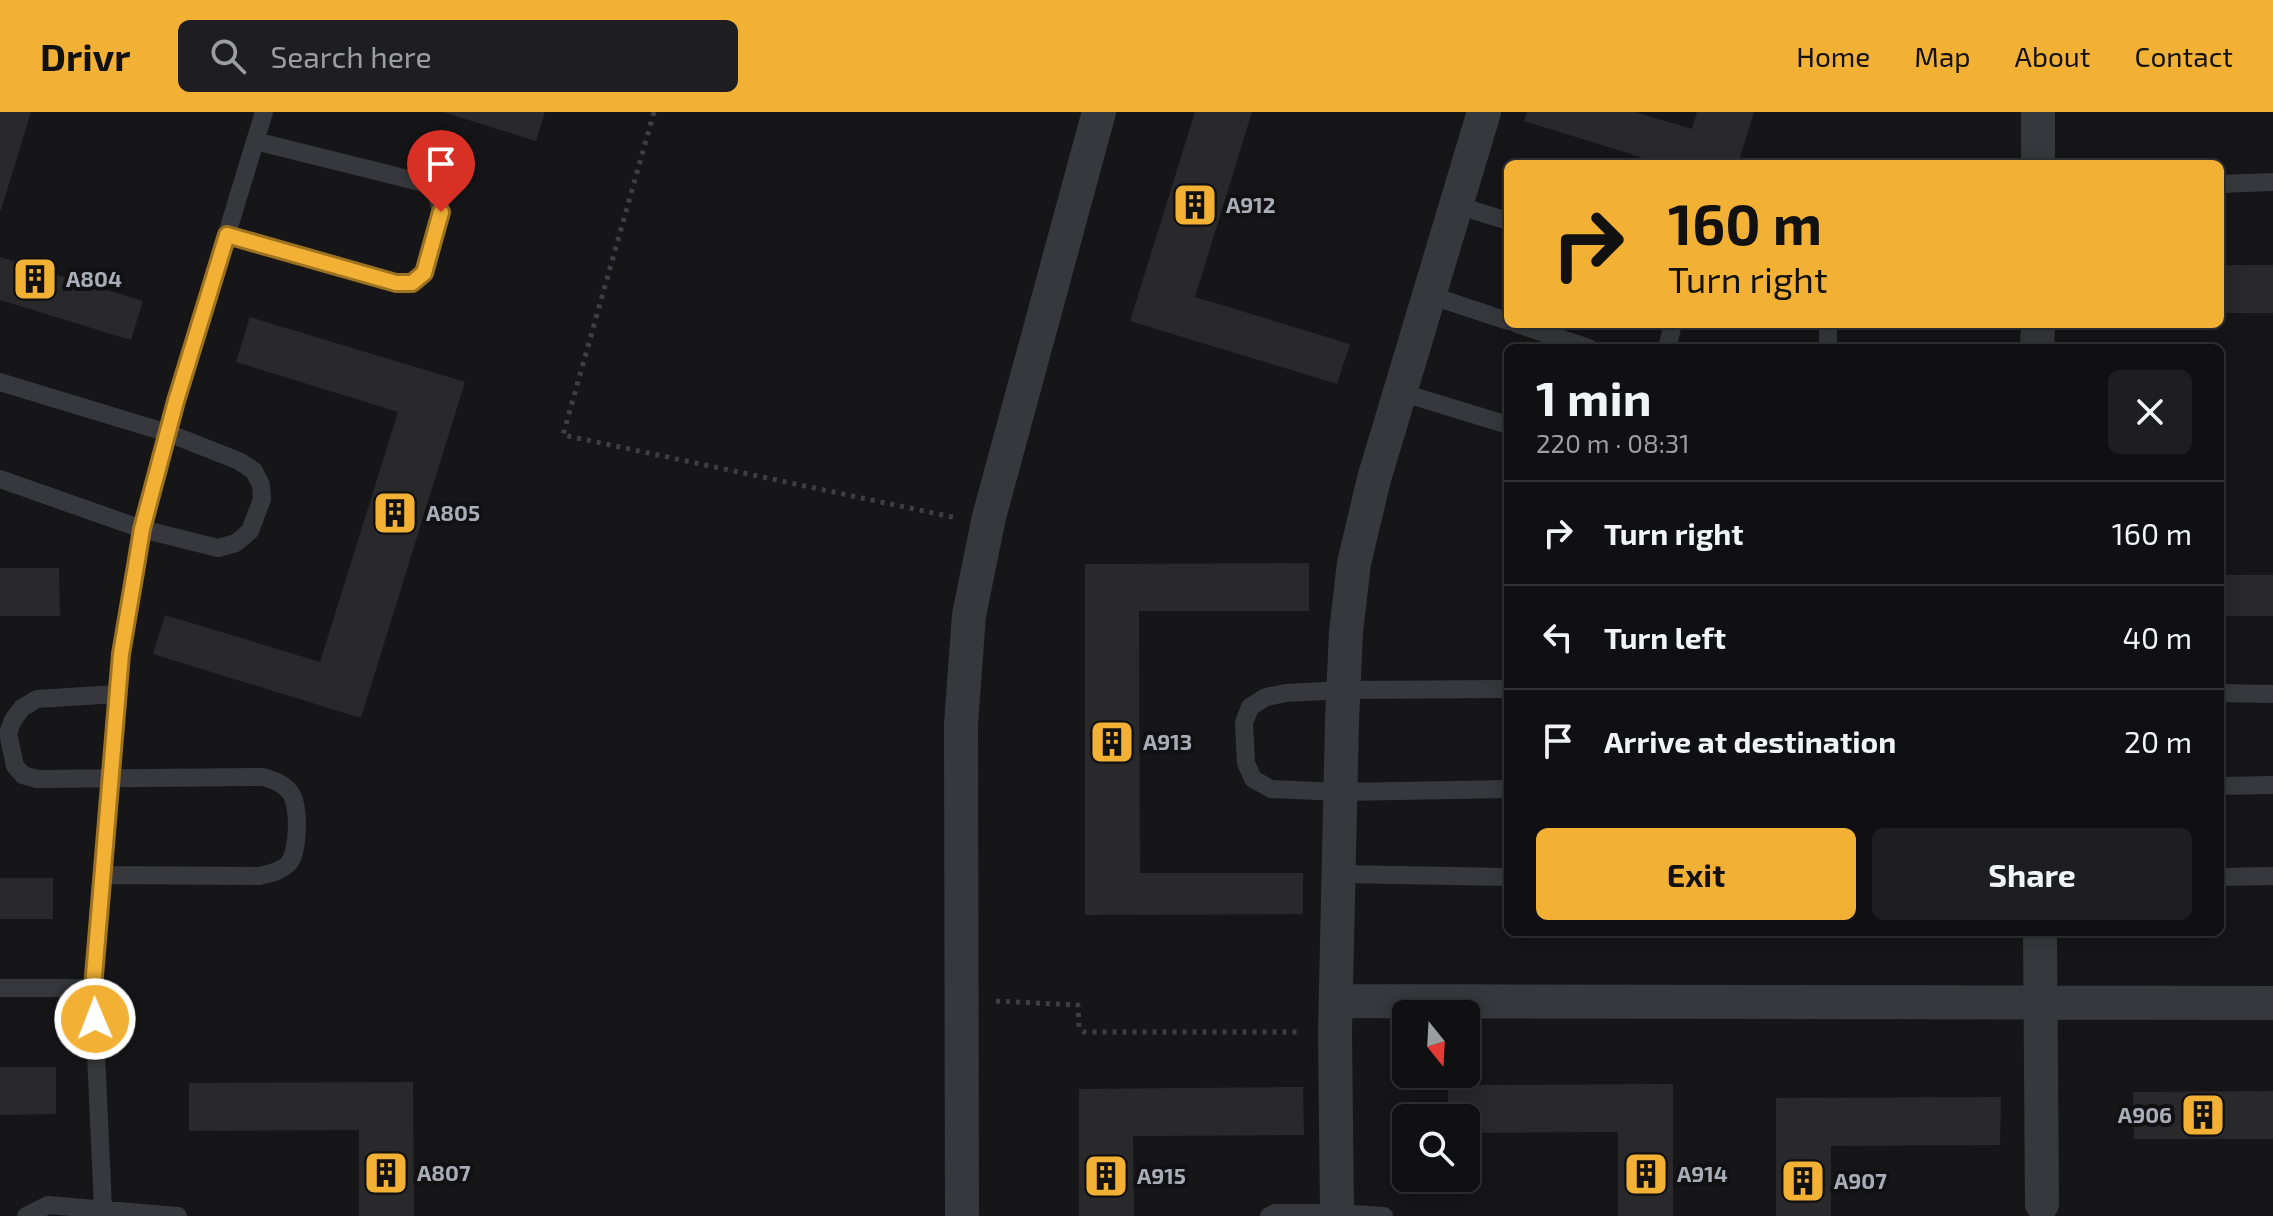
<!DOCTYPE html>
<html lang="en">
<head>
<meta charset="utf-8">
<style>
	:root { --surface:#101012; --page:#1e1e20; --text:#f1f3f6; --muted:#9c9d9f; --line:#303032; --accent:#f2b134 }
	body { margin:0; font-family:"Exo 2",sans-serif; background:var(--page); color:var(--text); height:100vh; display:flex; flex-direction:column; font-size:30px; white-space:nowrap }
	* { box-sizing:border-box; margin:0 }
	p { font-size:26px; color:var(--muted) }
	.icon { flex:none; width:44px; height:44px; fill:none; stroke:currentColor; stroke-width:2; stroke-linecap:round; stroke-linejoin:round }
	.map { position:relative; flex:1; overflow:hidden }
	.side { position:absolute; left:1504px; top:232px; width:720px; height:592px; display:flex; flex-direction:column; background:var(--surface); border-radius:12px; box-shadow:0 4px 20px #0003,0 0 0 2px var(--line) }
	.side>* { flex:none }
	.guide { position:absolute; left:1504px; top:48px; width:720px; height:168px; border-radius:12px; box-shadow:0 4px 20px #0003,0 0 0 2px var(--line); background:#f2b134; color:#111; overflow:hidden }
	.needle { width:52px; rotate:162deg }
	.controls { position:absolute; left:1392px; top:888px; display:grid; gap:16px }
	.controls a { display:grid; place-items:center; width:88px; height:88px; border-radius:12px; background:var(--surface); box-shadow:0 4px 20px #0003,0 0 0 2px var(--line); font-size:40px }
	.pin { position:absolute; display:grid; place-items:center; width:68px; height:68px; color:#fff; margin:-82px -34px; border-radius:50% 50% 50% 0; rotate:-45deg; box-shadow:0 0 8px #0007 }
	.pin .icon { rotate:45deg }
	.me { position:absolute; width:88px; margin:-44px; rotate:359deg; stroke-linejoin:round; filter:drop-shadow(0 0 6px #0008) }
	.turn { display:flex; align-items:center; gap:28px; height:168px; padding:0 32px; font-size:36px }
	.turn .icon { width:104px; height:104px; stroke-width:2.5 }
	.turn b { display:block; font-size:56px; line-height:68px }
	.round { display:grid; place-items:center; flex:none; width:84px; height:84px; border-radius:12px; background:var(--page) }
	.head { display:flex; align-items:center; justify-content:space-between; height:136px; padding:0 32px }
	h1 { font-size:48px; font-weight:700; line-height:60px }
	.button { display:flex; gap:16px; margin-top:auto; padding:16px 32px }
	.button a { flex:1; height:92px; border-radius:12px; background:var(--accent); color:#111; font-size:32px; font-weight:700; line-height:92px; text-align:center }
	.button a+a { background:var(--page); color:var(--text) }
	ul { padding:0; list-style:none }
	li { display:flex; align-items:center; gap:24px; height:104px; padding:0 32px; border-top:2px solid var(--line) }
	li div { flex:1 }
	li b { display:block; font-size:30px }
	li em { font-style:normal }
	header { display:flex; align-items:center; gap:48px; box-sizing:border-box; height:112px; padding:0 40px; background:var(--accent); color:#111 }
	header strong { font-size:38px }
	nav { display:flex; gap:44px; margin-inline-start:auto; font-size:28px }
	.search { width:560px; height:72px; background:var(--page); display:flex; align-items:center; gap:20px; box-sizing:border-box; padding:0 28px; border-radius:12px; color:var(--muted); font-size:30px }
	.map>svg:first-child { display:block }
</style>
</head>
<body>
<header>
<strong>Drivr</strong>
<div class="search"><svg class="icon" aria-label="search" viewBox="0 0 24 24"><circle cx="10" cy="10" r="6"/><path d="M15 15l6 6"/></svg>Search here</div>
<nav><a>Home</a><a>Map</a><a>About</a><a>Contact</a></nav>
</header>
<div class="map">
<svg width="2273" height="1104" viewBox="0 0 2273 1104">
	<rect width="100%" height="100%" fill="#161618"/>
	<path fill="#29292c" d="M0,0H31L1,98H0Z
		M443,0H545L536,29Z
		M1195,0H1252L1195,185L1350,232L1337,272L1130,209Z
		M1527,0H1635L1692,17L1697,0H1754L1738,52H1663L1524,9Z
		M0,145L143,189L131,228L0,188Z
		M2220,153H2273V201H2220Z
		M250,205L465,270L361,606L153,542L165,503L320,550L398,300L236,250Z
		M1309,451V499H1139L1140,761H1303V802L1085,803V452Z
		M0,456H59L60,504H0Z
		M2220,463H2273V504H2220Z
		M0,766H53V807H0Z
		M0,955H56V1002L0,1003Z
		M413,970L414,1104H359V1018L189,1019V971Z
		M1673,972V1104H1618V1020L1466,1021V1006H1448V973Z
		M1303,975L1304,1023L1133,1024L1134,1104H1079V977Z
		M2273,979V1027H2134L2133,980Z
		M2001,985L2000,1033L1831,1034V1104H1776V986Z"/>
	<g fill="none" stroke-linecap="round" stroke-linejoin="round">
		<path stroke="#3d3f44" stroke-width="5" stroke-dasharray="4 6" stroke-linecap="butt" d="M654,0L563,323L957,406
			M996,889L1078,893L1079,916L1084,920H1302"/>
		<path stroke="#37383d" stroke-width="18" d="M2220,72L2273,70
			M1456,93L1508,109
			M227,123L396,171H412L424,161L441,100L435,76L420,70L255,29
			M1429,183L1508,209
			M1517,212L1589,236
			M1667,236L1673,212
			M1828,236V212
			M0,270L168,321L239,349L254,359L261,373L262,387L250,419L236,431L218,436L142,417L0,367
			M1400,280L1508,313
			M1508,577L1343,578L1286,581L1266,585L1250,595L1244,611L1246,651L1253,667L1271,677L1341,680L1508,677
			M2220,581L2273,582
			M2220,674L2273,673
			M1339,762L1508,765
			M102,763L259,764C270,761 280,760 288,752C299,741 300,693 290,680C283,671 273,668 263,665L37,667L23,663L15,654L8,621L13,608L22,596L37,587L117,582
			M2220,765L2273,764
			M0,876H93
			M103,1096L93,876L121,542L142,417L176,289L264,0
			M26,1104L48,1093L178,1104
			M1269,1104L1275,1101H1337L1384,1104"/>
		<path stroke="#37383d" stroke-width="34" d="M2038,52V0
			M2037,236L2038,212
			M2040,820L2042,1092
			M1336,889L2273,891
			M1337,1101L1335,920L1342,608L1346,520L1354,451L1374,367L1484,0
			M962,1104L961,612L969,503L989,405L1099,0"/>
	</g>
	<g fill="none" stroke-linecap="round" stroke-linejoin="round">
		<g stroke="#9d7322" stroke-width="20">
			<path id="route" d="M95,907L93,876L121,542L137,448L142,417L176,289L227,123L396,171H412L424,161L441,100"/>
		</g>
		<use href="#route" stroke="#f2b134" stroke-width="14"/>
	</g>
	<defs>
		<g id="building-square" transform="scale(2.3)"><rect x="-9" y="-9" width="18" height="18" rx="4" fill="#f2b134" stroke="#111113"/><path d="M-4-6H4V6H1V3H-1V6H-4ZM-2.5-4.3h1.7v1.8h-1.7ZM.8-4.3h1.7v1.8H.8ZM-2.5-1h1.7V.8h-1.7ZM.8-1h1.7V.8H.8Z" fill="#111"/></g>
	</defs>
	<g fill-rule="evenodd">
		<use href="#building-square" x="1195" y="93"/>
		<use href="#building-square" x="35" y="167"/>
		<use href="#building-square" x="395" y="401"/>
		<use href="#building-square" x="1112" y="630"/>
		<use href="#building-square" x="2203" y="1003"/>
		<use href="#building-square" x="386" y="1061"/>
		<use href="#building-square" x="1646" y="1062"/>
		<use href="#building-square" x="1106" y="1064"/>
		<use href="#building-square" x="1803" y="1069"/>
	</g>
	<g text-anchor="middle" stroke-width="8" stroke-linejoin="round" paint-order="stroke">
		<g font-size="22" font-weight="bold" fill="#a8adb8" stroke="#111113" text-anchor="start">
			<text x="1226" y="101">A912</text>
			<text x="66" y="175">A804</text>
			<text x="426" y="409">A805</text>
			<text x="1143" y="638">A913</text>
			<text x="2172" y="1011" text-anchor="end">A906</text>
			<text x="417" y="1069">A807</text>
			<text x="1677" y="1070">A914</text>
			<text x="1137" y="1072">A915</text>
			<text x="1834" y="1077">A907</text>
		</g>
	</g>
</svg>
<div class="controls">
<a><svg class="needle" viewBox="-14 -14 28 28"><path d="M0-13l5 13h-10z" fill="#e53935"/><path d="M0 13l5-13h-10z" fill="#9c9d9f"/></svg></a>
<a><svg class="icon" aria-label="search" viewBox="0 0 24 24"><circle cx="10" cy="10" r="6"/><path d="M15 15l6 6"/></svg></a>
</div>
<div class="pin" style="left:441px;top:100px;background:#d93025"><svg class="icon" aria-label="arrive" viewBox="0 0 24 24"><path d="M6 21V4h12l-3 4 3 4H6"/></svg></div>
<svg class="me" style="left:95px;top:907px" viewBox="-20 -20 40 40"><circle r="17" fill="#f2b134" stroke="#fff" stroke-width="3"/><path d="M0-11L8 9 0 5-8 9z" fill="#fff"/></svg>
<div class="guide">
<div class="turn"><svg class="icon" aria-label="right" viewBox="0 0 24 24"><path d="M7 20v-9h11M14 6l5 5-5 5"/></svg><div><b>160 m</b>Turn right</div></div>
</div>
<section class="side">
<div class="head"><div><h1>1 min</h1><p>220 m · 08:31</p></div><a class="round"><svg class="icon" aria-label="close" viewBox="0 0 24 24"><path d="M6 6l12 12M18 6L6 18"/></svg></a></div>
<ul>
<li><svg class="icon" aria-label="right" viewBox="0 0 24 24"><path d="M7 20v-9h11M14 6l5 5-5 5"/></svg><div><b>Turn right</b></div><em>160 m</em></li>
<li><svg class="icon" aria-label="left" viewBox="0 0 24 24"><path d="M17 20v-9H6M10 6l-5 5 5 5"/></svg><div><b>Turn left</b></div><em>40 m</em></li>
<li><svg class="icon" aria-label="arrive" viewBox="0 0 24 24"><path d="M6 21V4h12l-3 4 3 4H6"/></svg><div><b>Arrive at destination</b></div><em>20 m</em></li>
</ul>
<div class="button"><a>Exit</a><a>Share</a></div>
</section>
</div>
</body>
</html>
